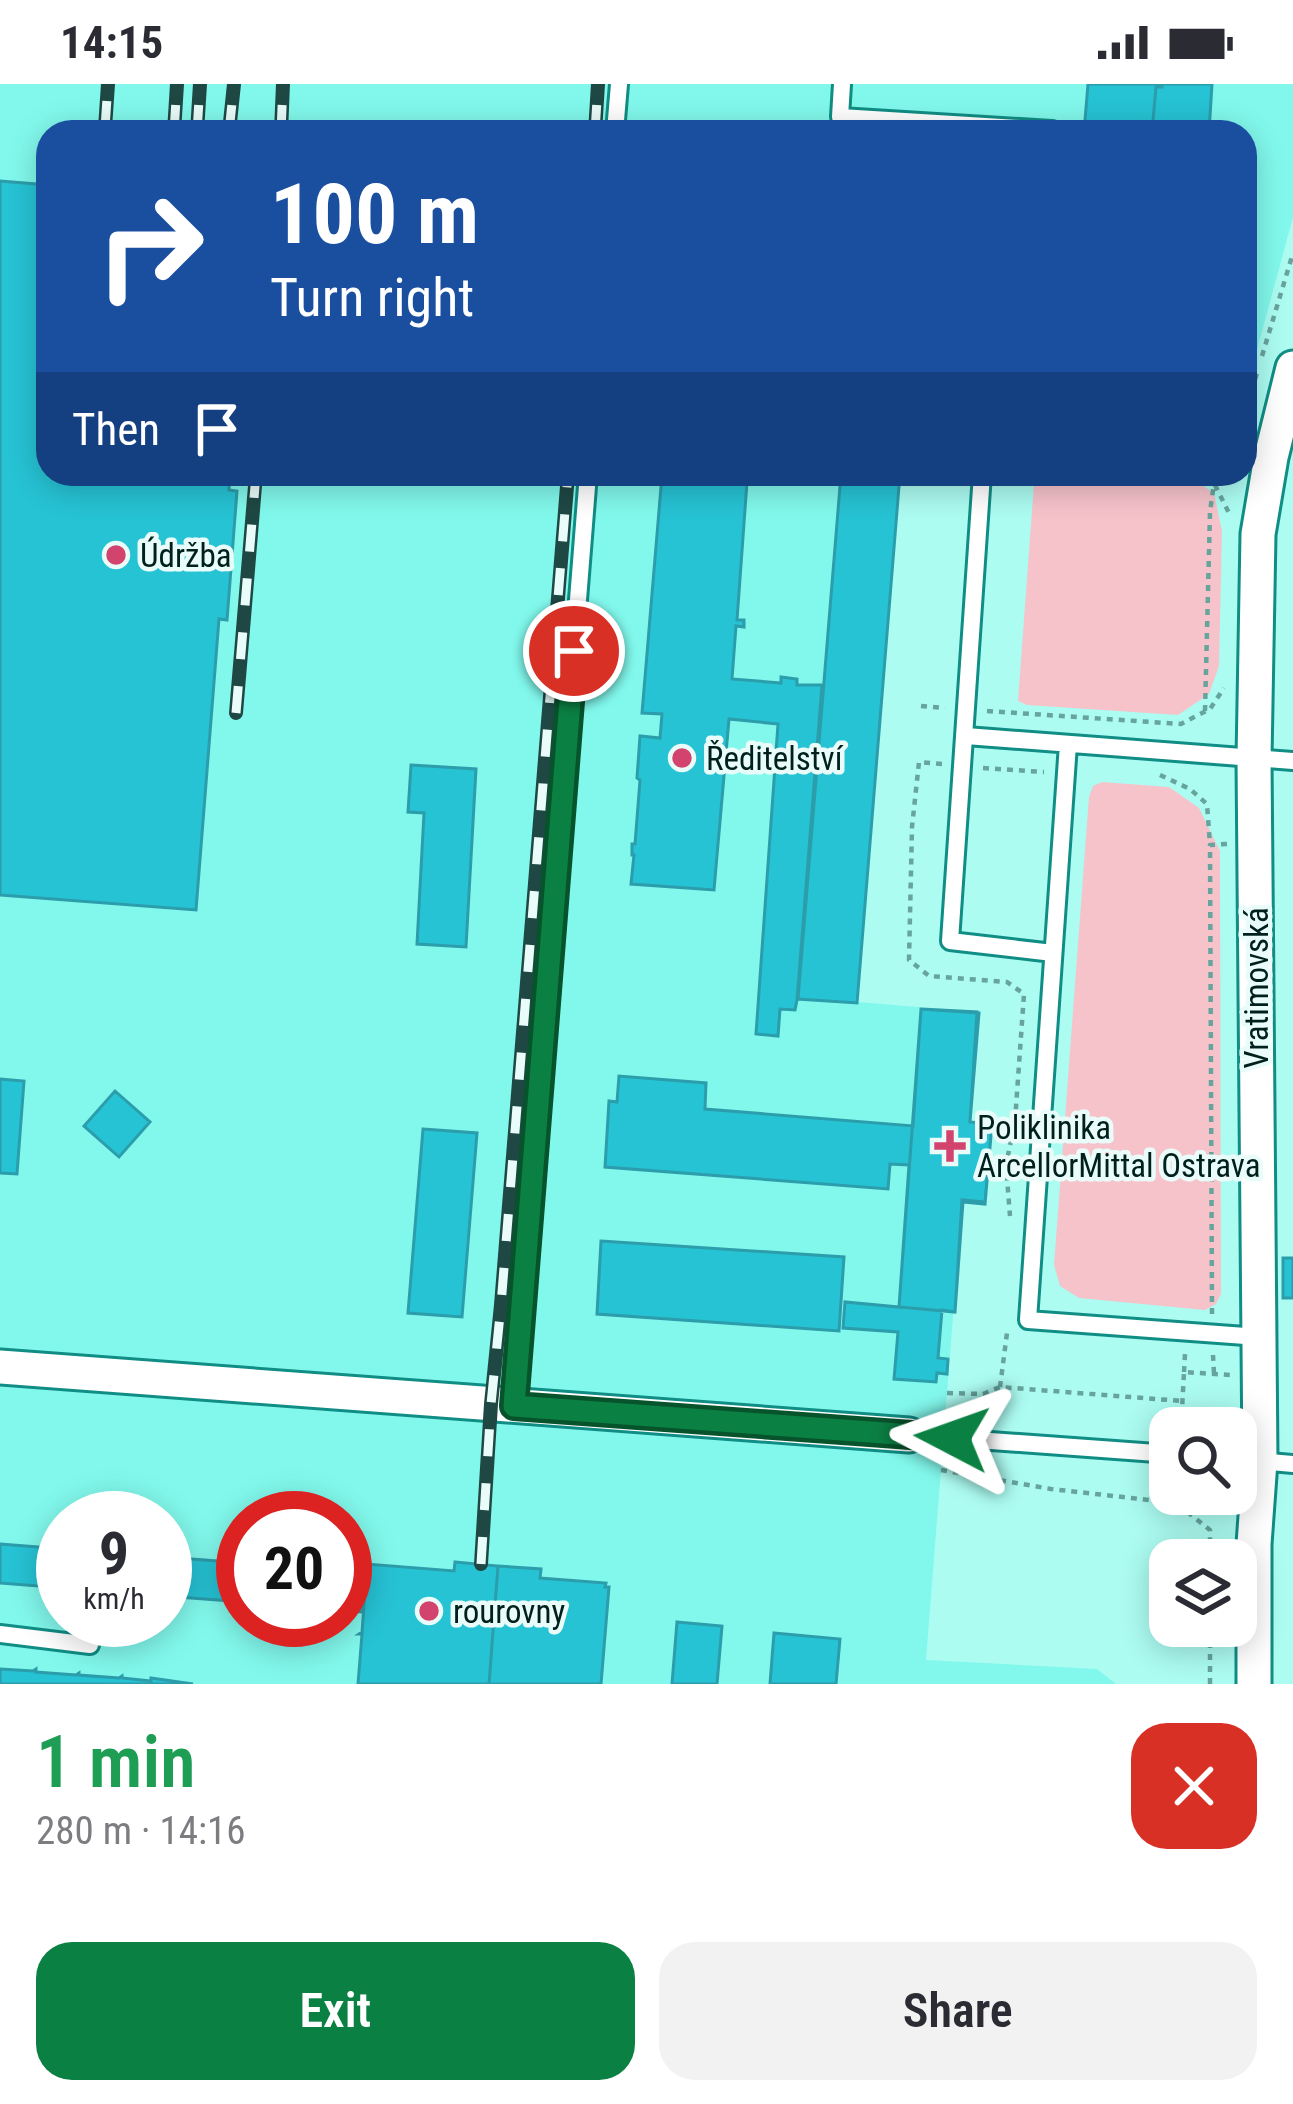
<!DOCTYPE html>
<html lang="en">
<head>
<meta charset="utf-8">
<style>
	:root { --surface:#fff; --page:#f2f2f3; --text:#2b2b33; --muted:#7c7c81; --accent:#0b8043 }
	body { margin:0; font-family:"Roboto Condensed",sans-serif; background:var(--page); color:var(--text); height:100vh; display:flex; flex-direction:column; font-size:45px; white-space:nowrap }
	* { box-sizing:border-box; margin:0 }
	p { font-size:39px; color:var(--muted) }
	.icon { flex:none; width:66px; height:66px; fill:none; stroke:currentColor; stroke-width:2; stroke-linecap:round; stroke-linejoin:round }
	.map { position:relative; height:1600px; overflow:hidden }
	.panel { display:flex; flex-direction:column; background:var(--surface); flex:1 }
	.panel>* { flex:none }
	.banner { position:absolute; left:36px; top:36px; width:1221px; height:366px; border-radius:36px; box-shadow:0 6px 30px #0003; background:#1a4fa0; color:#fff; overflow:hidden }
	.buttons { position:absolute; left:1149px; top:1323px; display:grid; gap:24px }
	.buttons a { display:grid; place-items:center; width:108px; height:108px; border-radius:24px; background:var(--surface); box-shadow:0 6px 30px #0003; font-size:60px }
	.speed { position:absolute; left:36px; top:1407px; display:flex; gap:24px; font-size:60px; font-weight:700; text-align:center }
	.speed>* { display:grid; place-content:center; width:156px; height:156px; border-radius:50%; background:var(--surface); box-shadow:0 6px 30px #0003; line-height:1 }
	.speed small { font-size:30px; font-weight:400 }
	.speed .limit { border:18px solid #d22; background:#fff; color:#111 }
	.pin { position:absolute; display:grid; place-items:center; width:102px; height:102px; color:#fff; margin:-51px; border:6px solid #fff; border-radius:50%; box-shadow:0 3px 12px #0007 }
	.me { position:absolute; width:132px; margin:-66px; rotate:274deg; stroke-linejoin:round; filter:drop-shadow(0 0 9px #0008) }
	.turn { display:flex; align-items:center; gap:42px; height:252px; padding:0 36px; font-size:54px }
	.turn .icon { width:156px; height:156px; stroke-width:2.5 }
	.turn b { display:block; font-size:84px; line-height:102px }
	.then { display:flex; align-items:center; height:114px; padding:0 36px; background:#0003; gap:24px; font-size:45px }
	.round { display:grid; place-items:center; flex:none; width:126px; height:126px; border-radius:36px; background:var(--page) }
	.summary { display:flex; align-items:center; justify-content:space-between; height:204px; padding:0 36px }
	h1 { font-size:72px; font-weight:600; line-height:90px; color:#1e9e55 }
	.cta { display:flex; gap:24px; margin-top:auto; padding:24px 36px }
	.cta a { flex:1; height:138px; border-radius:36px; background:var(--accent); color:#fff; font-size:48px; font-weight:600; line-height:138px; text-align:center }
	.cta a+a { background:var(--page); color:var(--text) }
	.status { display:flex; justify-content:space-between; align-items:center; height:84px; padding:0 60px; background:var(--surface); direction:ltr }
	.status svg { height:33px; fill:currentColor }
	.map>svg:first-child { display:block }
</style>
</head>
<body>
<div class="status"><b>14:15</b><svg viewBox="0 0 49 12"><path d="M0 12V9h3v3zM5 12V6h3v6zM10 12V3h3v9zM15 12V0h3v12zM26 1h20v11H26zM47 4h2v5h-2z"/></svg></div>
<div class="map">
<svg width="1293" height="1600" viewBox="0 0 1293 1600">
	<rect width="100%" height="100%" fill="#acfcf2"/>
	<path fill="#82f8ec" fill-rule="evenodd" d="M0,0H1293V133L1245,310V48H48V390H900L858,918L977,928L970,1037L992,1040L985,1118L962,1117L926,1576L1097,1585L1116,1600H0ZM63,1434H165V1536H63ZM243,1434H345V1536H243Z"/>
	<path fill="#f6c3cb" d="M1045,392H1188L1214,409L1222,447L1219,582L1209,610L1178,631L1027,621L1018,617L1034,399Z
		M1102,698L1169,703L1199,724L1220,767L1221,1210L1216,1220L1205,1226L1079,1214L1060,1202L1054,1181L1089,713L1093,702Z"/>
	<path fill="#26c3d5" stroke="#2c9dab" stroke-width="3" d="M1088,0H1162V3H1156L1152,48H1084Z
		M1162,0H1212L1209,48H1152L1156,3H1162Z
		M0,97L48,101V390H230L229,406L237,407L227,536L219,535L196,826L0,811Z
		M664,390L747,398L737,536H744V543L736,542L732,595L781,599V593L797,595V601H822L797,916L795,926L780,925L778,952L756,950L778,640L729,635L714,806L631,800L634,771H632V760H635L640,696L637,694L640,652L660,654L662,630L642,629L662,391Z
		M841,390H900L857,919L798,915Z
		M411,681L476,685L466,863L417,860L424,729L408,728Z
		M921,925L977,928L970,1038L992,1040L985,1118L962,1116L955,1228L899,1223Z
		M921,925L979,929L970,1038L992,1040L985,1120L963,1118L955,1228L942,1226L938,1274L948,1275L947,1290L937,1289L936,1298L894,1295L898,1248L843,1244L845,1218L899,1223L909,1081L890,1080L888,1105L605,1083L609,1017L617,1018L619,992L706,999L705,1025L913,1042Z
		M0,995L24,997L17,1090L0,1089Z
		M115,1007L150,1038L119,1073L84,1042Z
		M423,1045L477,1049L462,1233L408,1229Z
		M601,1157L844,1173L839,1247L597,1230Z
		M1283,1174H1293V1214H1283Z
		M0,1460L63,1465V1504L0,1499Z
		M165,1473L243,1479V1518L165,1512Z
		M455,1478L498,1482L489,1600H358L362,1550H359L362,1548L367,1480L454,1487Z
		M498,1482L541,1485L540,1494L606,1499L605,1503H609L601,1600H489Z
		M345,1487L365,1488L362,1528L345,1526Z
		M677,1538L722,1542L717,1600H672Z
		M774,1549L840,1555L836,1600H770Z
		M0,1585L33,1587L36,1585V1588L76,1591L79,1589V1591L119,1594L122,1592V1594L151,1597V1594L193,1600H0Z"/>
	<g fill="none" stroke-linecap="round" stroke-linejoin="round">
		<g stroke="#108d84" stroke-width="22">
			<path id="service" d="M842,0L840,33L1052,46L1051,48
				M615,48L619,0
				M982,390L950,857L1053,869
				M966,652L1293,677
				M1068,660L1028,1236L1259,1253
				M514,1321L588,390
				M909,1351L1170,1370
				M1236,1375L1293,1380
				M0,1550L90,1561"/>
		</g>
		<g stroke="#108d84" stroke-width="39">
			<path id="minor" d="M0,1283L909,1351
				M1254,1600V1460L1260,1377L1254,675L1258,450L1271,373L1293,284"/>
		</g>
		<path stroke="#67a49d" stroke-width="4.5" stroke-dasharray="6 6" stroke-linecap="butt" d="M1262,272L1293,169
			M1245,330L1257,289
			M1218,390L1214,399L1230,431
			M921,622L945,624
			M987,627L1181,640L1210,625L1224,604
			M1205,627L1210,428L1214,399
			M942,680L919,678L912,743L909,876L929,892L1007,898L1024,910L1015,1037L1006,1081L1010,1132
			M983,684L1044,688
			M1160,691L1190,705L1207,720L1210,761
			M1212,1230L1210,761L1227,760
			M1213,1271L1214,1290
			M1184,1288L1185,1270
			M1000,1303L1007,1249
			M947,1309L983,1310L1000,1303L1182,1317
			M1181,1344L1184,1288L1231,1291
			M941,1386L1051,1405L1176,1419L1210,1446V1459
			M1210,1476V1459H1221
			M1210,1600V1542"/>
		<use href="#service" stroke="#fff" stroke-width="16"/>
		<use href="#minor" stroke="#fff" stroke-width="33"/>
		<g stroke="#1f4844" stroke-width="14">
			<path id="rail" d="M105,44L108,0
				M174,48L177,0
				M197,48L200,0
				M229,48L234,0
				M281,48L283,0
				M595,48L598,0
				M236,629L256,390
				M481,1480L491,1320L501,1221L568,390"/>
		</g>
		<use href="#rail" stroke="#e9fcf9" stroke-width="9" stroke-dasharray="27" stroke-linecap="butt"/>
	</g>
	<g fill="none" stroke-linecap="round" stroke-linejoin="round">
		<g stroke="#07532c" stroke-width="30">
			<path id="route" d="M574,567L514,1322L952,1354"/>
		</g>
		<use href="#route" stroke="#0b8043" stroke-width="21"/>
	</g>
	<g fill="#d2446d" stroke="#e9fcf9" stroke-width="4.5">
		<circle cx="116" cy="471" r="12"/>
		<circle cx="682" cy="674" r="12"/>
		<path d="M944 1044h12v12h12v12h-12v12h-12v-12h-12v-12h12z"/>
		<circle cx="429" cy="1527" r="12"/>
	</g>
	<g text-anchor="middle" stroke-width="9" stroke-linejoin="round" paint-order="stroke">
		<g font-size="33" fill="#00201d" stroke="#e9fcf9" text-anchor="start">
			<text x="140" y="483">Údržba</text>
			<text x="706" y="686">Ředitelství</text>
			<text x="977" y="1055">Poliklinika<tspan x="977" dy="38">ArcellorMittal Ostrava</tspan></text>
			<text x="453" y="1539">rourovny</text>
		</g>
		<g font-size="33" fill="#00201d" stroke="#e9fcf9">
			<text transform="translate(1256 904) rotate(-90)" y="12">Vratimovská</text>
		</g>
	</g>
</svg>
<div class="buttons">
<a><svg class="icon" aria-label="search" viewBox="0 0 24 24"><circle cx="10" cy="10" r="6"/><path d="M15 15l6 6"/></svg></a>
<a><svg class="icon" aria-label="layers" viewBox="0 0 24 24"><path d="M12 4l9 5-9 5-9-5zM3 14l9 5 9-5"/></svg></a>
</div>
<div class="speed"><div>9<small>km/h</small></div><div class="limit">20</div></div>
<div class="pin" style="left:574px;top:567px;background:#d93025"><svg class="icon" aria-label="arrive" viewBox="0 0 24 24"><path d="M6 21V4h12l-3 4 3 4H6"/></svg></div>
<svg class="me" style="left:952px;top:1354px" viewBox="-20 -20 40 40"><path d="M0-17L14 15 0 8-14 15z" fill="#0b8043" stroke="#fff" stroke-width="4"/></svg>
<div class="banner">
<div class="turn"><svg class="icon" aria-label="right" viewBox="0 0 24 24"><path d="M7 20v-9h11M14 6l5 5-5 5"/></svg><div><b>100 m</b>Turn right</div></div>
<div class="then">Then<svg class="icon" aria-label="arrive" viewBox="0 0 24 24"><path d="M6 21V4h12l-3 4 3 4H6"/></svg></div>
</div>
</div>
<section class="panel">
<div class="summary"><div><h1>1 min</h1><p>280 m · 14:16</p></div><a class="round" style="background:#d93025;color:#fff"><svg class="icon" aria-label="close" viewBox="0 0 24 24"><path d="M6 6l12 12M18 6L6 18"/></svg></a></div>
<div class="cta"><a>Exit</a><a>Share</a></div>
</section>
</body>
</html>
